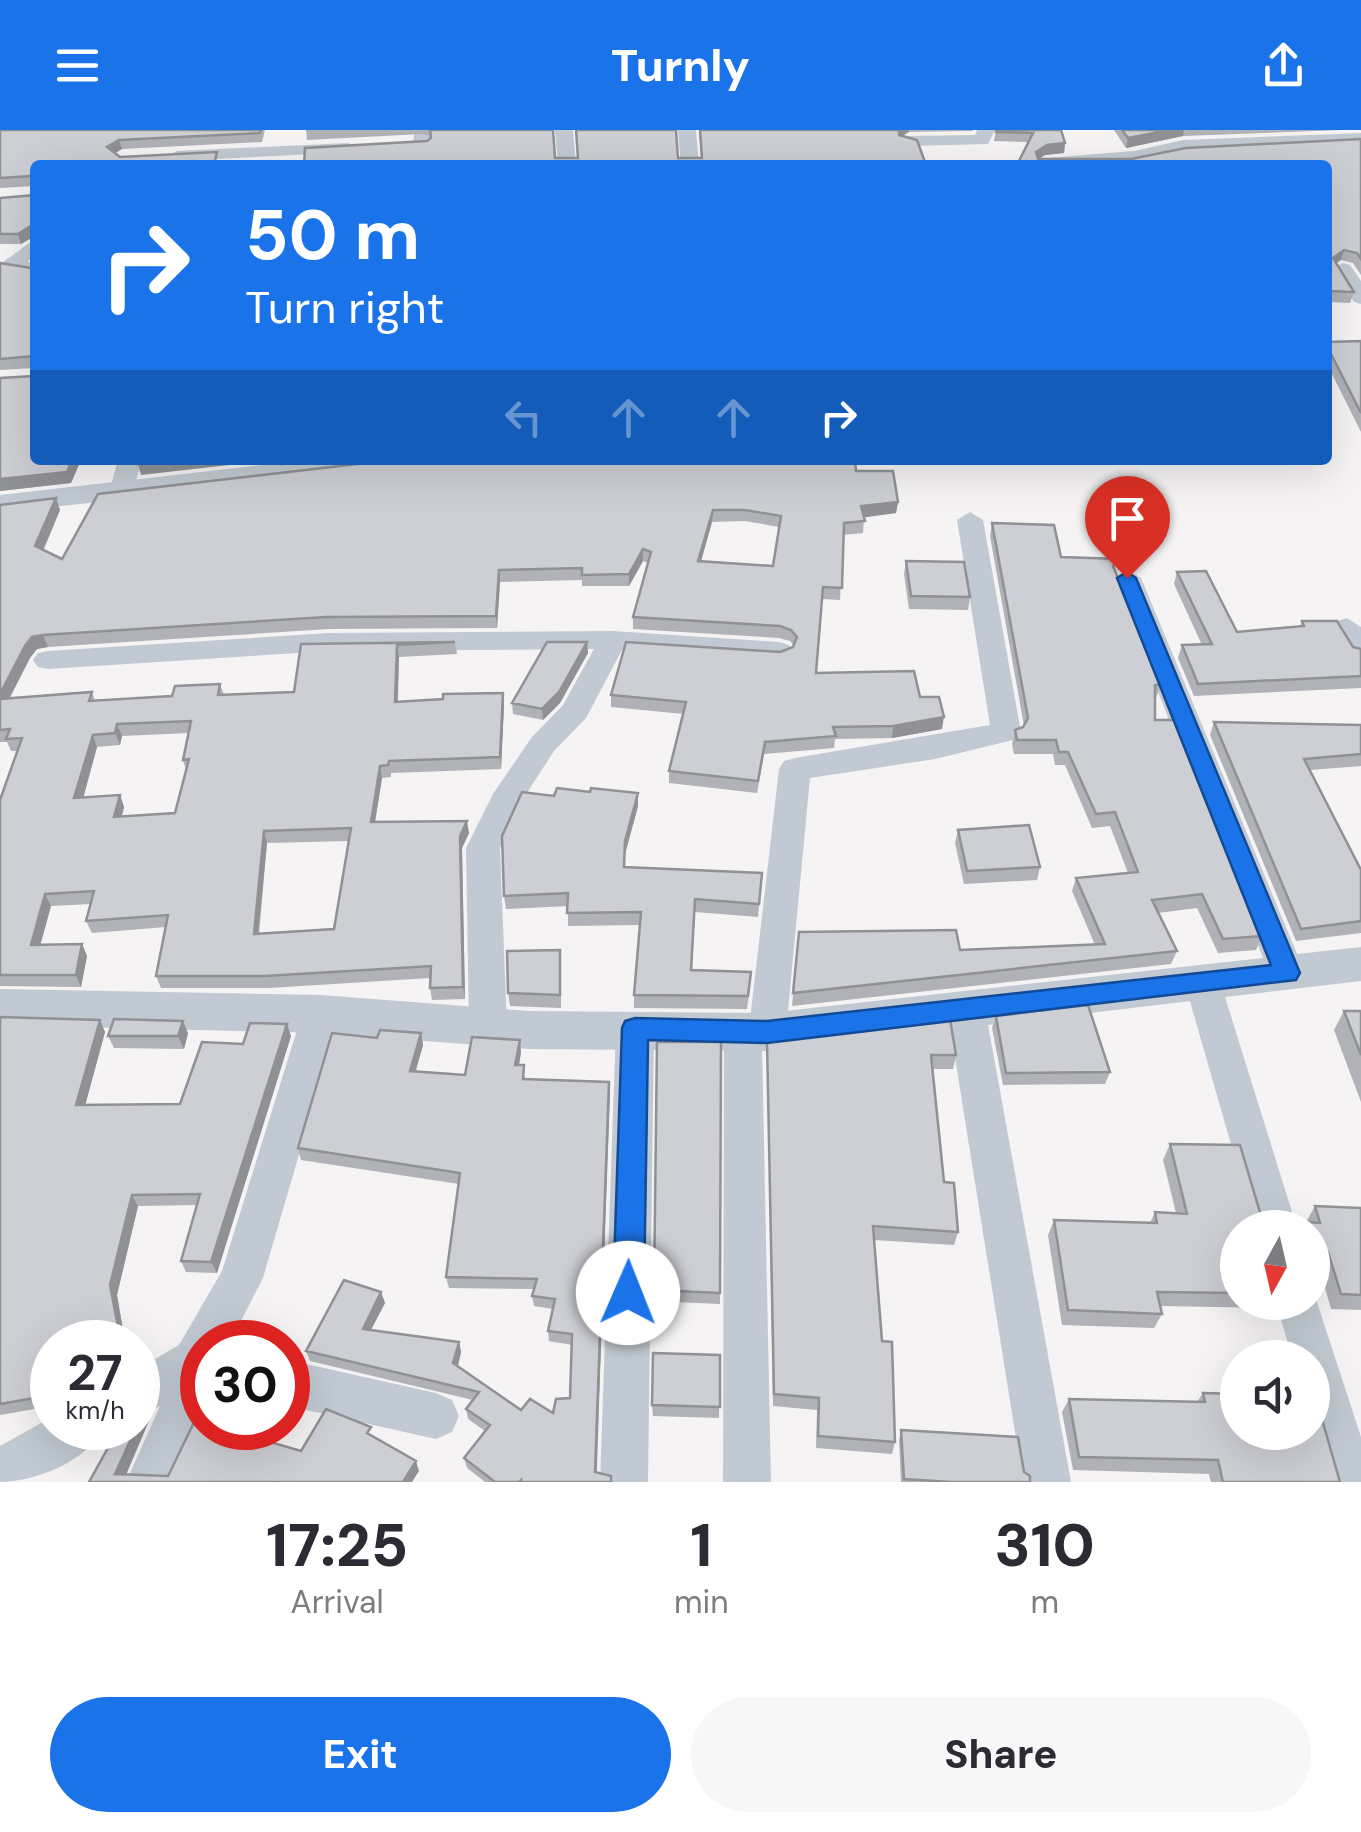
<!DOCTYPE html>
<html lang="en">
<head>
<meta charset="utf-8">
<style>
	:root { --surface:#fff; --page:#f7f7f7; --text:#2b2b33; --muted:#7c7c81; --accent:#1a73e8 }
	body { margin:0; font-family:"DM Sans",sans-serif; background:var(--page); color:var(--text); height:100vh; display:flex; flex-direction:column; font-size:38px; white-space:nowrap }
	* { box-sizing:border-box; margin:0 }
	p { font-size:32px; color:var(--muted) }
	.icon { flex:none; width:55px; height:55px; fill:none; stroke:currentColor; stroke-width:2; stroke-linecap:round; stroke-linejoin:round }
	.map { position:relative; height:1352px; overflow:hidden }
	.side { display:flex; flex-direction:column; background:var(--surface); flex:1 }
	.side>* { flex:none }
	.top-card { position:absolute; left:30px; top:30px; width:1302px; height:305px; border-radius:10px; box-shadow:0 10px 40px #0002; background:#1a73e8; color:#fff; overflow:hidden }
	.needle { width:65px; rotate:188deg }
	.buttons { position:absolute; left:1220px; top:1080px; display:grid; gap:20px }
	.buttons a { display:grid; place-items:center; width:110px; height:110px; border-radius:50%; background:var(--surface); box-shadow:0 10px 40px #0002; font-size:50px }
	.speed { position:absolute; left:30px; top:1190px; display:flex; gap:20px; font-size:50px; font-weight:700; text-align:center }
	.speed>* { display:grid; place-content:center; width:130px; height:130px; border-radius:50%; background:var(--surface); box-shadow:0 10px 40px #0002; line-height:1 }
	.speed small { font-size:25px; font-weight:400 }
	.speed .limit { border:15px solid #d22; background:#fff; color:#111 }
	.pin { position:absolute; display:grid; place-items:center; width:85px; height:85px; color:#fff; margin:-102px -42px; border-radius:50% 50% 50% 0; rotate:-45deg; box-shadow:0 0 10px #0007 }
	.pin .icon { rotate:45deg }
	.me { position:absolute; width:110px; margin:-55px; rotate:1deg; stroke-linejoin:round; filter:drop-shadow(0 0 8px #0008) }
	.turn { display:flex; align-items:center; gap:35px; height:210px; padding:0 50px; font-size:45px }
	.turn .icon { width:130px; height:130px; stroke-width:2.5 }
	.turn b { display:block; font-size:70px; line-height:85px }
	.lanes { display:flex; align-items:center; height:95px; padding:0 50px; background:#0003; justify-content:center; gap:50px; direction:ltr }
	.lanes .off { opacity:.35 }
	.eta { display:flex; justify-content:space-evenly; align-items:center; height:170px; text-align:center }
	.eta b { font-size:60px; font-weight:800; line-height:70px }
	.cta { display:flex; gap:20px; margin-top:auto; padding:20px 50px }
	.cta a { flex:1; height:115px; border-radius:60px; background:var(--accent); color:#fff; font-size:40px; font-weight:800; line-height:115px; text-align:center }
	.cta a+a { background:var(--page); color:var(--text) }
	header { display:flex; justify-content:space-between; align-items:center; height:130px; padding:0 50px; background:var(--accent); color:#fff; font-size:45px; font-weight:800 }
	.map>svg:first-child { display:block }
</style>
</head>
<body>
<header><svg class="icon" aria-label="menu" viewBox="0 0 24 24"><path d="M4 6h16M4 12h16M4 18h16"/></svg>Turnly<svg class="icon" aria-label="share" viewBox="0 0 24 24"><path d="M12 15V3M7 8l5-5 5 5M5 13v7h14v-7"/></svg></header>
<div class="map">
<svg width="1361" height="1352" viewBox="0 0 1361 1352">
	<rect width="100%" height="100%" fill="#f5f3f3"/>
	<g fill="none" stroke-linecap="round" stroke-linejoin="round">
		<path fill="#c1cad2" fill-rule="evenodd" d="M415,0H433L427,35H409Z
			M555,0H573L576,35H558Z
			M678,0H696L699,35H681Z
			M977,0H995L988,14L909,16L900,11L909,6L975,5Z
			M348,13L357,18L354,22L177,31L168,26L177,21Z
			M35,109V125L27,132L35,133V145L3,140V132Z
			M1343,133L1350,135L1361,151V174L1354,172L1333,139Z
			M118,330H142L132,364H114L110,359Z
			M970,382L983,390L1021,602L1017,609L935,629L810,648L786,902L780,913L762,916L771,1352H723L724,903L730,892L750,890L779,639L784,631L795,628L990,595L957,390Z
			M1127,440L1141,448L1305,843L1300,853L1287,857L1274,853L1269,843L1113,448Z
			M1347,488L1361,497V531L1351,528L1333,497L1337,491Z
			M613,501L779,512L789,515L793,521L789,527L779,530L622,520L586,588L554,621L519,675L500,718L507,896L501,907L488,911L475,907L469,896L466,718L493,664L532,607L563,575L594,519L329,521L48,539L38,537L33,530L38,523L48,521L329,503Z
			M1203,839L1216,844L1221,854L1297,1098H1255L1185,854L1190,844Z
			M966,863L979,867L985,878L1071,1352H1023L947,878L953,867Z
			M321,869L334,873L340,884L263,1148L230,1212H202V1288L174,1352H126L160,1276L138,1287V1239L179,1215L222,1141L302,884L308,873Z
			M635,883L648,887L654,898L648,1352H600L616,898L622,887Z
			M1312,1157L1361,1307V1352H1327L1312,1300V1228H1292L1276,1172H1312Z
			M288,1230L436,1263L452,1270L459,1286L452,1302L436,1309L288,1276Z
			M52,1287V1298H102C89,1331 34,1352 0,1352V1316Z"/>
		<path fill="#c1cad2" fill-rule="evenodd" d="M1361,3V15L1183,24L1129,35H1036L1047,28L1134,21L1183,10Z
			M307,330H403L399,336L388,339L0,383V365Z
			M1361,817V851L767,921L529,919L321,903L0,895V859L321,865L529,881L767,883Z"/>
	</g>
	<path fill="#b0b2b7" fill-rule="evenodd" d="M0,0H265L262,12L122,19L115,23L120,27L219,32L218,35H35V56L0,58Z
		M306,0H553L555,28H701L699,0H974L972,1L909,2L902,6L926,35H304L427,11L431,6L422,4L307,10Z
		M996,0H1061L1065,13L1064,23L1045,25L1038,29H1131L1361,9V145L1353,133L1341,130L1336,133L1354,162L1350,173L1328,172V35H1017L1028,12L994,11Z
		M1114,0H1342L1183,6L1126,18Z
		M35,65V133L34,106L21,114H0V68Z
		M0,133L31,138L35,135V330H81L71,353L0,361V248L34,246V238L0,240Z
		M1361,211V302L1328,236V212Z
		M856,341L898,372L896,383L864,387L863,403L843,405L840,470L822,469L816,543L920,567L942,599L892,608L835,609L834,618L764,624L757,663L669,653V641L684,584L611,577V565L780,522L794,516L790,511L779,508L633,499V487L648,433L643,431L629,456H582V450L500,452L497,498L329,499L48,517L37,519L30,528L9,568L92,562L95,571L172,566L220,554L224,565L294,562L301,514L455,512L457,524L399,527L398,572L503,563L504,575L501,639L391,643V647L382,648L375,692L469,703L462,718L465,869L432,870L430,858V848L269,858H161L156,846L166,797L92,803L86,791L91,774L51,776L40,815L82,814L87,826L81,857L0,856V670L18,621H11L7,612H0V375L56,368L60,380L43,420L62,429ZM745,391L779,397L773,436L701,431L712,392ZM188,603L183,630L186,640L175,683L122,687L124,677L120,665L83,667L97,617L120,615L122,606ZM349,711L334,799L259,804L267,713Z
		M992,393L1061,427L1116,442L1161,554L1156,568H1155V590L1262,806L1256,820L1218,823L1197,778L1158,783L1177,821L1171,834L792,876L799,802L960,820L1095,815L1072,761L1076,748L1128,743L1110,696L1092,698L1065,635H1055L1053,624H1014L1012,614L1015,600L1024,596L990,406Z
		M906,431L970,467L968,480L909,479L904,444Z
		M1177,442L1237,502L1300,496L1302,491L1353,517L1361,519V558L1194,566L1178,528L1182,515H1202L1174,454Z
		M587,512L588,523L560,573L543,590L513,584L512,573Z
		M1214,592L1361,595V636L1310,640L1361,740V803L1296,811L1210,605Z
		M638,676L625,724V737L762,743L758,787L695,782L692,840L750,855L747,879L634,878V865L640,795L568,796V776L506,779L504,766Z
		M958,700L1040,737L1037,750L964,754L955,713Z
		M561,833V878L510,876L508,863Z
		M1344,881H1361V972L1334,900Z
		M996,886L1110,942L1105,954L1003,955L992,898Z
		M0,887L105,902L85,975L180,974L243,914L291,906L217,1143L186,1142L181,1131L197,1075L138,1076L117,1165L125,1212H52V1276L0,1285Z
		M188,903L184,919L114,918L108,906Z
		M421,903L423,915L416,941L465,945L521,922L519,935L526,949L609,952L597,1343L612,1352H485L467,1338L464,1328L485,1301L468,1289L466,1279L473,1270L310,1231L306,1221L381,1162L385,1173L371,1200L459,1212L461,1222L458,1236L521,1280L553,1283L570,1268L572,1215L549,1211L548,1201L553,1179L534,1176L532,1166L534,1159L449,1158L446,1147L459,1054L301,1030L298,1018L377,908Z
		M767,911L956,925L953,939H933L944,1052L958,1102L954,1115L874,1110L882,1211L895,1312L892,1324L816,1318L817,1280L773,1276Z
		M657,912H721L720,1174L654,1171Z
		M1170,1014L1262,1089L1306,1092L1315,1076L1361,1078V1180L1331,1179L1319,1137H1312V1098H1238V1172H1278L1274,1178L1160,1176L1162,1184L1154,1198L1062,1195L1048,1105L1054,1090L1150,1093L1155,1082L1176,1083L1163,1030Z
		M720,1225L719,1288L653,1286L652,1275Z
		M1203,1263L1340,1352H1211L1209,1344L1073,1340L1062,1282L1069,1269L1197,1272Z
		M901,1300L1024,1342L1030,1352H901L899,1310Z"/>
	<path fill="#909195" d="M899,0H909V2L898,8Z
		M1169,0H1184L1183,6L1126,18L1128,8Z
		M119,10L122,19L109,27L107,17Z
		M1065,13L1064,23L1045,25L1034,32L1036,22L1047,15Z
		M32,95L35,106L21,114L18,104Z
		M1344,120L1341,130L1329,138L1333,128Z
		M72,330H81L71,353L0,361V349Z
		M171,330H274L141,345L138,334Z
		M56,368L60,380L40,428L35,416Z
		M898,372L896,383L860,388L861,376Z
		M713,380L712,392L698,442V431Z
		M643,419V431L629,456V444Z
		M499,440L500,452L497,498L496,486Z
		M43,505L48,517L37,519L30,528L3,581L0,574V564L25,516L32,507Z
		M587,512L588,523L560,573L543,590L542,579Z
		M397,515L399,527L397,584L395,572Z
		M503,563L504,575L501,639L500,627Z
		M944,587L942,599L892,608L893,596Z
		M117,594L122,606L120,615L115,603Z
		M93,605L97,617L80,680L74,668Z
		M380,636L382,648L373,704L371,692Z
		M638,663V676L625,724L624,750L625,711Z
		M120,665L124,677L118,699L114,687Z
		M467,691L469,703L462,718L465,869L463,857L460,706Z
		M264,701L267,713L257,816L254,804Z
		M45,764L51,776L37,827L31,815Z
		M82,814L87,826L81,857L76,845Z
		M100,890L105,902L82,987L76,975Z
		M183,891L188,903L184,919L178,906Z
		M287,894L291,906L217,1143L211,1132Z
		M421,903L423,915L412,952L410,941Z
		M520,910L521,922L517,947L515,935Z
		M609,952L610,963L596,1352L595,1342Z
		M132,1065L138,1076L117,1165L125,1212H121L110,1155Z
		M381,1162L385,1173L366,1209L363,1199Z
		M459,1212L461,1222L456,1243L453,1233Z
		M146,1274L152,1284L123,1352L115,1344L136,1298H138V1293Z
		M246,1298H256L248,1313L243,1304Z
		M416,1331L419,1341L412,1352H403Z"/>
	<path fill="#cdcfd5" stroke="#909195" stroke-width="2.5" fill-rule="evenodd" d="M0,0H261L260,3L119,10L107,17L120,27L217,22L214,35H35V50L32,46L0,48Z
		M430,0H553L555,28H578L576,0H676L678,28H702L700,0H899V5L917,10L926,35H304L305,18L427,11L431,8Z
		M996,0H1061L1065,13L1047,15L1036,22L1038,29H1131L1186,18L1361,9V129L1357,123L1344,120L1333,128L1354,162L1328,161V35H1017L1033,3L996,2Z
		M1122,0H1169L1128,8Z
		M35,59V98L32,95L18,104H0V68L35,65Z
		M35,102V133L32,119Z
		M0,133L31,138L35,135V330H72L67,342L0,349V248L34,246V226L0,229Z
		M1361,211V283L1328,218V212Z
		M139,330H171L138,334Z
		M392,330H855L856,341H893L898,372L861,376L865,391L844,393L842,458L823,457L816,543L914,541L920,567H939L944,587L893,596L833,597L836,606L765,612L758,651L669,641L686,572L611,565L626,512L780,522L793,517L797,507L791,500L780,496L633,487L651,422L643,419L629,444L582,445V438L499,440L496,486L326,487L43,505L32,507L25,516L0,564V375L56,368L35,416L62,429L98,364ZM713,380H745L781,386L773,436L698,431Z
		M992,393L1054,395L1061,427L1119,429L1113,436L1161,554L1155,555V590H1175L1262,806L1223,809L1202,764L1152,770L1177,821L793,863L799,802L956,800L960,820L1105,814L1076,748L1138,742L1115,682L1096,684L1068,622H1059L1056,610H1017L1015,600L1023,597L1028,588Z
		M906,431L964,432L970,467L911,466Z
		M1206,441L1237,502L1304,496L1302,491H1337L1353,517L1361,519V546L1198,554L1182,515L1212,514L1177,442Z
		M455,512L397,515L395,572L443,569V564L503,563L500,627L389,631L388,635L380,636L371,692L467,691L460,706L463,857L430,858L431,836L265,846H156L168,785L86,791L94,761L45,764L31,815L82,814L76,845H0V670L22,608L6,609L10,599L0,600V569L92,562L89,571L172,566L175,556L220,554L218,565L294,562L301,514ZM191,591L183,630L189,629L175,683L114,687L120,665L74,668L93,605L115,603L117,594ZM351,698L334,799L254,804L264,701Z
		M547,512H587L559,562L542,579L512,573Z
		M1214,592L1361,595V624L1304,629L1361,740V791L1301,799Z
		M557,658L590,662L591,658L638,663L625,711L624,737L762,743L759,774L695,769L691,840L751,842L748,866L634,865L641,782L567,783L568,763L504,766L502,706L522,662L554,666Z
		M1029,695L1040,737L967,741L958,700Z
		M560,820V865L508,863L507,821Z
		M1088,875L1110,942L1006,943L996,886Z
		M1344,881H1361V925Z
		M0,887L100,890L76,975L180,974L202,912L243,914L250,893L287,894L211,1132L181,1131L200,1064L132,1065L110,1155L121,1212H52V1265L0,1274Z
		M114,889L183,891L178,906H108Z
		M950,889L956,925H931L944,1052L954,1053L958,1102L873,1096L882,1211L892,1212L895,1312L818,1306L819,1268L774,1264L767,911Z
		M380,900L421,903L410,941L465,945L472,907L520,910L515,935H524L523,949L609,952L595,1342L611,1346V1352H521V1350L519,1352H495L464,1328L490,1295L466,1279L479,1262L306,1221L344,1150L381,1162L363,1199L459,1212L453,1233L521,1280L530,1269L553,1283L556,1269L570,1268L572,1204L548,1201L555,1169L532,1166L537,1149L446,1147L460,1043L298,1018L332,903L377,908Z
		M657,912H721L720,1163L654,1160Z
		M1170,1014L1240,1015L1262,1089L1320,1093L1315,1076L1361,1078V1165L1341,1164L1328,1122L1312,1121V1098H1238V1163L1157,1162L1162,1184L1068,1180L1054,1090L1157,1093L1155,1082L1187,1084Z
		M653,1223L720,1225V1277L652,1275Z
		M200,1261L202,1262V1298H246L243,1304L301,1321L326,1279L371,1297L367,1303L416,1331L403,1352H89L119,1298H136L115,1344L168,1346L200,1280Z
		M1203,1263L1238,1264V1302H1312V1265H1315L1340,1352H1223L1218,1330L1079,1327L1069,1269L1205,1272Z
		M146,1274L138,1293V1277Z
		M901,1300L1018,1307L1024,1342L1030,1346V1352H951L904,1349Z"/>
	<path fill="#1a73e8" stroke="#114b97" stroke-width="2.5" d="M1127,442L1136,448L1300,843L1296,850L767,913L648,910L644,1163L639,1173L628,1177L618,1173L613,1163L622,898L625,891L635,888L767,891L1271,835L1117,448Z"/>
</svg>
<div class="buttons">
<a><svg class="needle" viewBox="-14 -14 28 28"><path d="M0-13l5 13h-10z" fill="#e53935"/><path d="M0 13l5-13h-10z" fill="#7c7c81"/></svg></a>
<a><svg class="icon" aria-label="sound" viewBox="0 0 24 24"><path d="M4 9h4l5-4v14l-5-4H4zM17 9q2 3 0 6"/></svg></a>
</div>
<div class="speed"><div>27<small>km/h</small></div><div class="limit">30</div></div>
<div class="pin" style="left:1127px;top:448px;background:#d93025"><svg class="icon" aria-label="arrive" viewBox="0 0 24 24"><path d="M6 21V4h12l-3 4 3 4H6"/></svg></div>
<svg class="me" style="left:628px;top:1163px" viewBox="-20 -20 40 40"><circle r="19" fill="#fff"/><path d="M0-13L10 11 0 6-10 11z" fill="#1a73e8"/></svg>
<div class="top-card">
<div class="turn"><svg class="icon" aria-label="right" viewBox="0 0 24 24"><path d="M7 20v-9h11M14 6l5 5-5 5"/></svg><div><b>50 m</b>Turn right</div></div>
<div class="lanes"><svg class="icon off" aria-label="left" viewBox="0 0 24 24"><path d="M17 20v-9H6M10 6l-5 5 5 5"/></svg><svg class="icon off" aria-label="ahead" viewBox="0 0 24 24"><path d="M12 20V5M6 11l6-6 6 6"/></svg><svg class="icon off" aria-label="ahead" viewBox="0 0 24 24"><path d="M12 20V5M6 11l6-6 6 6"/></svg><svg class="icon" aria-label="right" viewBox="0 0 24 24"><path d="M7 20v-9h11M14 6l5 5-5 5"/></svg></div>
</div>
</div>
<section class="side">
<div class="eta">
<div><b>17:25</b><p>Arrival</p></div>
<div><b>1</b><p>min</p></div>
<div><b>310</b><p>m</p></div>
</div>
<div class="cta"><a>Exit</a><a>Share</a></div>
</section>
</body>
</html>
